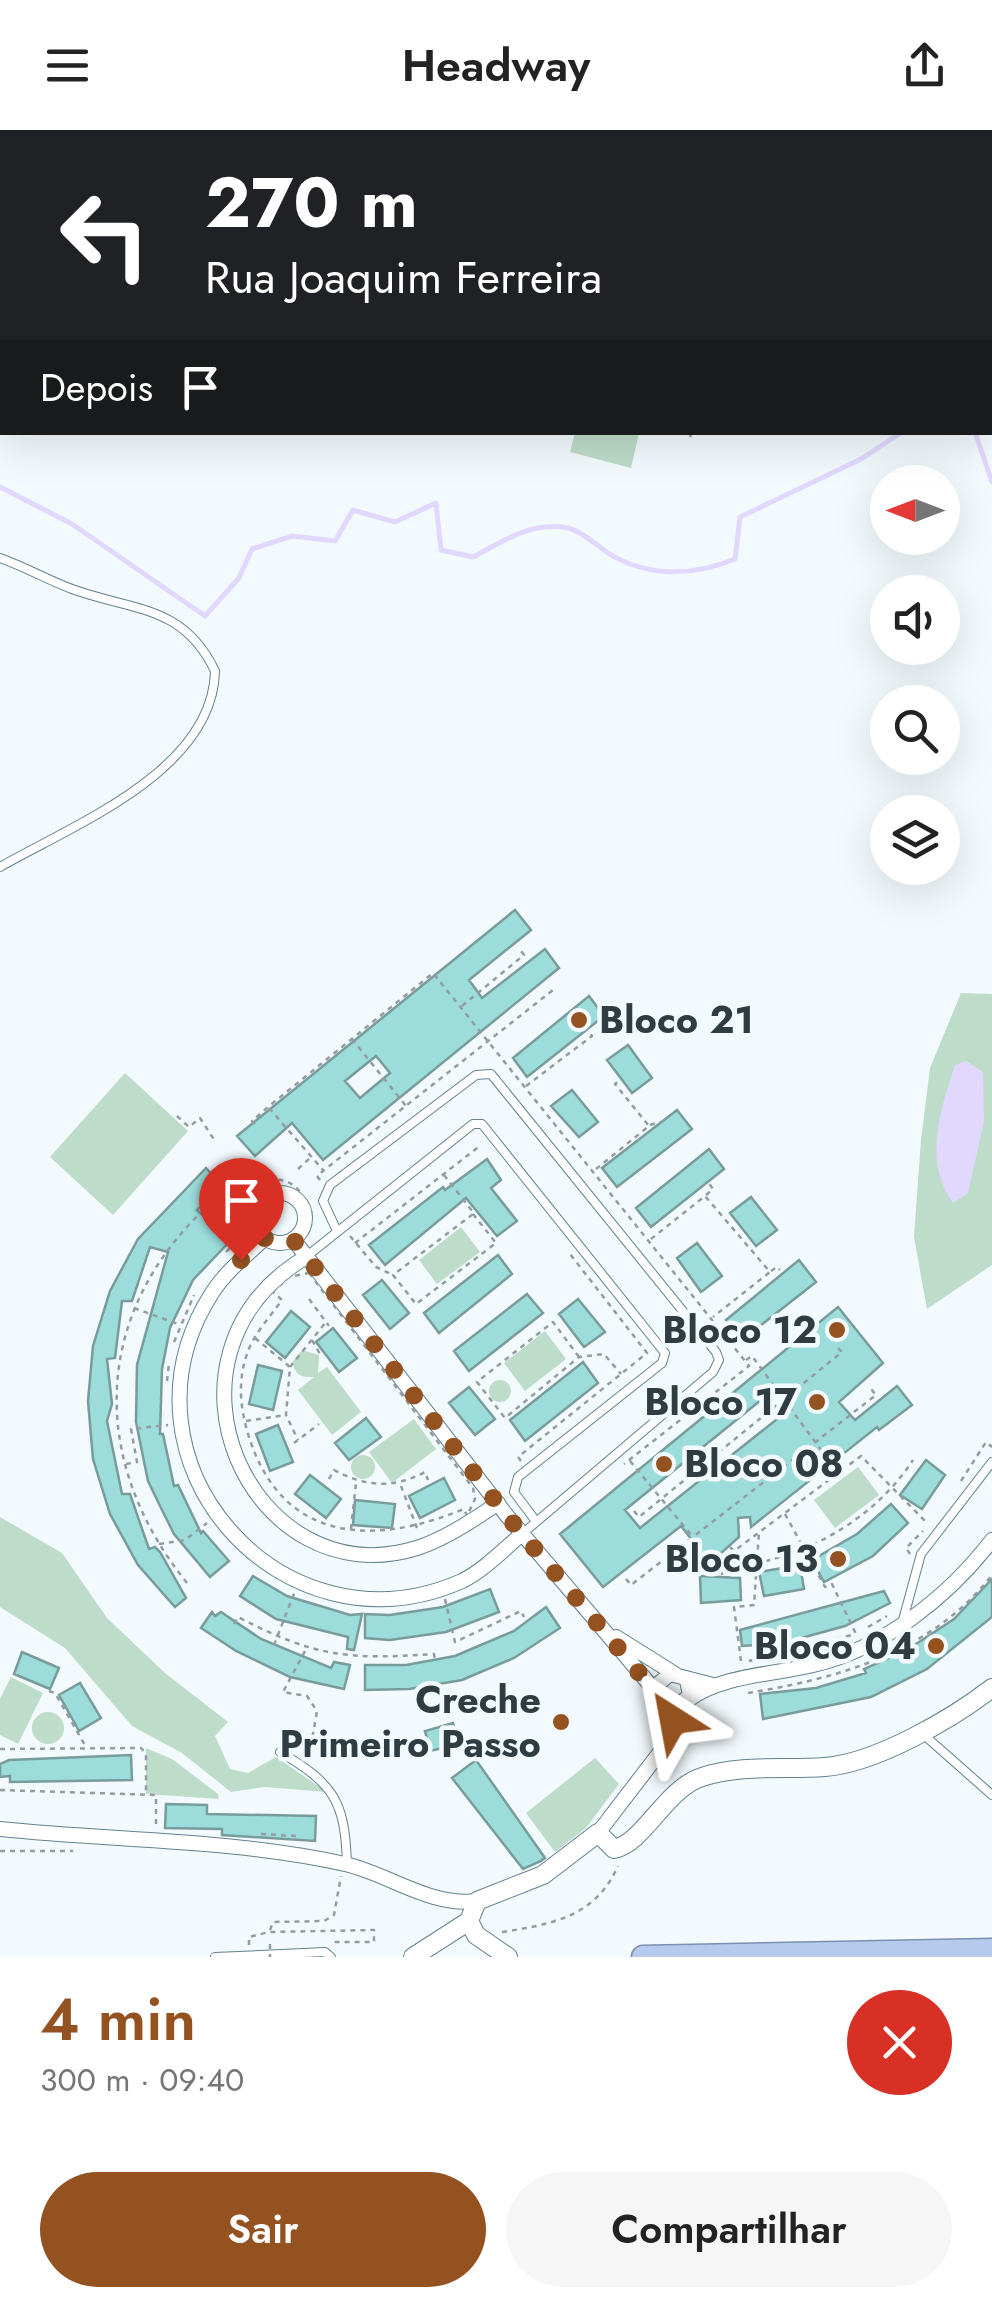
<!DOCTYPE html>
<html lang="pt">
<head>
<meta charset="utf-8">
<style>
	:root { --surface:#fff; --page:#f6f6f6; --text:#222; --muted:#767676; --accent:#955221 }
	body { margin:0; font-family:Jost,sans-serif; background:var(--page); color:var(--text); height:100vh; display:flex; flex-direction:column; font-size:38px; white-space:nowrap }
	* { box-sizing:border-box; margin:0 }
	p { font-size:32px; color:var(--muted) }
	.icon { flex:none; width:55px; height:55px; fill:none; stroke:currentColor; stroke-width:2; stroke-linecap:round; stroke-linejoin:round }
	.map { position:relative; height:1827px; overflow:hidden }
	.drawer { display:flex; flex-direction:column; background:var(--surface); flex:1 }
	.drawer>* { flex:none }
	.guide { position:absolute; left:0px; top:0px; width:992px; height:305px; box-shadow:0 10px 40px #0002; background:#202124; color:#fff; overflow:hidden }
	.needle { width:65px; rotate:270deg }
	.buttons { position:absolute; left:870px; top:335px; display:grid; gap:20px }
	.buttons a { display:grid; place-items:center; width:90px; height:90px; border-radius:50%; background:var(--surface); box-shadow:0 10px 40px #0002; font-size:50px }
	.pin { position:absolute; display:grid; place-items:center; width:85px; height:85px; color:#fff; margin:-102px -42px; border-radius:50% 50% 50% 0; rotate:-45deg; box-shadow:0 0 10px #0007 }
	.pin .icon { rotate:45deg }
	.me { position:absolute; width:110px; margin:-55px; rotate:326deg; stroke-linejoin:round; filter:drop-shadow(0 0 8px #0008) }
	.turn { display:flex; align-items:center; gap:35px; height:210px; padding:0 40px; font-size:45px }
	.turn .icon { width:130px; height:130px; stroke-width:2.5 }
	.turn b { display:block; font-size:70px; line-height:85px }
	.then { display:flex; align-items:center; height:95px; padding:0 40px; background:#0003; gap:20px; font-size:38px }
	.round { display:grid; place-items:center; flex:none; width:105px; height:105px; border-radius:52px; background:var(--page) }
	.overview { display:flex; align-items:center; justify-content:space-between; height:170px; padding:0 40px }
	h1 { font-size:60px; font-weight:600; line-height:75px; color:var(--accent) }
	.primary-button { display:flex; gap:20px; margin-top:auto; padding:20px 40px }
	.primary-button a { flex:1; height:115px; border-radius:60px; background:var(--accent); color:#fff; font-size:40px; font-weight:600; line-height:115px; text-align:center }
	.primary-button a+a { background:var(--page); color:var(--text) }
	header { display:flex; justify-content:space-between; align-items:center; height:130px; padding:0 40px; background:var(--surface); font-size:45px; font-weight:600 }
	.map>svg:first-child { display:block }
</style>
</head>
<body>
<header><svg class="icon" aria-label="menu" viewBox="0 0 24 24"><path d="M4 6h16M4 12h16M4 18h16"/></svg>Headway<svg class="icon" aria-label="share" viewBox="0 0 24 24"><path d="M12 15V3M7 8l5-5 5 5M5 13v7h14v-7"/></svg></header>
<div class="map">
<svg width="992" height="1827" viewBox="0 0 992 1827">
	<rect width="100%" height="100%" fill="#f3fafd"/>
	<path fill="#bedcca" d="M575,303H639L631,338L570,322Z
		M961,863L992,864V1135L927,1179L914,1107L921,1010L930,938Z
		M125,943L188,1001L113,1085L50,1027Z
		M461,1097L480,1122L437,1154L419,1130Z
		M545,1201L566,1229L525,1261L504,1233Z
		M302,1220L319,1225L318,1243L327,1237L361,1282L332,1305L298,1260L314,1247C303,1248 293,1245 293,1231Z
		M489 1261a11 11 0 1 1 22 0a11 11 0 1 1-22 0Z
		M414,1289L436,1319L392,1353L369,1322Z
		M351 1337a12 12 0 1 1 24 0a12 12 0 1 1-24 0Z
		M858,1337L879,1365L835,1398L814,1370Z
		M0,1387L62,1423L107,1488L165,1543L228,1592L215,1606L230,1639L248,1643L276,1627L327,1662L264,1657L231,1662L182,1623L132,1596L65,1518L0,1477Z
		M11,1547L43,1563L18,1614L0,1605V1569Z
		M32 1598a16 16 0 1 1 32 0a16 16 0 1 1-32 0Z
		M146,1618L172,1629L218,1664L219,1669L146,1664Z
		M595,1628L619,1654L586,1698L555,1722L526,1683Z"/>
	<path fill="#e2d8fe" d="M966,931L983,942L984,991L968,1063L953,1073C923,1033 940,980 955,935Z"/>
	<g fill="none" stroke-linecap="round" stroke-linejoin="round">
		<path stroke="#e2d8fe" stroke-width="5" d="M975,302L992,352
			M0,357L72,394L205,486L239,448L252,419L292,406L335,411L353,380L395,392L436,373L441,420L473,427C503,411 532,391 568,398C581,401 597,415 608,423C648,448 694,446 735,429L740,387L861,329L902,302"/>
	</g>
	<path fill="#9cdddb" stroke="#789c9b" stroke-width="2.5" fill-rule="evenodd" d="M515,780L531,800L469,850L482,868L545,819L559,838L323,1030L292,993L255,1026L237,1006ZM376,926L390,943L360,968L345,951Z
		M589,866L604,886L527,947L513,928Z
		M628,915L652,948L632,963L607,930Z
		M572,960L598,992L579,1007L551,976Z
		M677,980L692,999L617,1057L602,1038Z
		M709,1019L724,1039L651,1097L636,1078Z
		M487,1029L501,1050L491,1058L517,1091L497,1106L466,1068L385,1135L369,1115L443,1057L445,1060Z
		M206,1038L222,1056L197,1080L230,1111L193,1150L170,1198L162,1239L160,1304H163L174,1356L178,1355L201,1403L203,1401L229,1431L210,1447L174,1404L161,1378L148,1351L136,1292L137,1235L168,1122L150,1117L132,1171H122L115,1228L107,1229L112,1274L107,1291L122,1364H130L149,1419L155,1417L160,1422L186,1468L175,1477L138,1435L110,1384L93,1329L88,1271L93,1216L110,1161L138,1109Z
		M751,1067L777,1100L756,1116L730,1083Z
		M697,1113L722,1146L701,1162L677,1128Z
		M498,1125L512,1144L439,1203L424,1183Z
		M799,1130L816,1152L742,1210L726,1190Z
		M382,1150L409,1183L390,1199L363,1165Z
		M527,1164L543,1183L469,1241L454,1221Z
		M578,1169L605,1202L584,1217L559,1184Z
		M838,1177L883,1233L839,1272L855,1290L897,1256L912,1275L879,1300L877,1297L751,1397L750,1387L738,1388L739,1407L710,1433L681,1396L603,1457L560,1404ZM776,1258L791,1278L640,1398L625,1380Z
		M291,1181L310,1197L285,1228L266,1212Z
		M333,1198L357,1228L339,1242L316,1212Z
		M583,1232L598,1253L525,1311L510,1290Z
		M258,1235L282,1241L273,1280L249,1274Z
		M469,1257L495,1289L475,1305L449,1273Z
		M366,1288L381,1307L349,1330L335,1313Z
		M278,1295L293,1332L270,1341L256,1304Z
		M926,1330L945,1345L922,1379L900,1365Z
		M310,1345L341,1369L326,1388L295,1364Z
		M444,1348L455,1370L420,1388L409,1366Z
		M355,1370L395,1374L392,1398L353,1395Z
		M891,1374L908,1393L873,1426L824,1452L812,1430L857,1404Z
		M800,1435L804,1459L764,1466L759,1442Z
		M253,1446L287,1466L350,1485L362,1484L354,1520L347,1519L348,1507L276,1489L240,1466Z
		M700,1446L740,1448L741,1470L701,1473Z
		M992,1449V1487L927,1539L871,1567L763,1589L760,1564L816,1558L866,1543L864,1539L907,1520L954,1489Z
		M490,1459L499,1482L446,1502L390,1510L365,1508V1484L390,1485L443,1477Z
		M884,1461L890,1473L845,1496L783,1513L742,1516L740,1500Z
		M546,1477L560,1498L514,1528L462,1550L409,1559L365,1560V1535H406L455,1526L514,1501Z
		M212,1482L215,1486L221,1482L261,1509L331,1538L334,1532L350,1535L344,1559L290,1547L236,1521L201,1498Z
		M22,1522L59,1538L50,1559L14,1544Z
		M80,1553L101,1588L79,1601L59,1565Z
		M453,1593L459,1614L430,1621L425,1601Z
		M131,1625L132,1650L10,1652V1646L0,1647V1634L9,1630Z
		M476,1630L545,1728L541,1731L523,1739L452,1648Z
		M166,1674L207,1675V1684L316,1686L315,1711L222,1705V1699L165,1698Z"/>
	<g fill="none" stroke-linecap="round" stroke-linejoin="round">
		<g stroke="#63818f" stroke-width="10">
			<path id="service" d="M0,428C25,437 48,450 72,459C132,481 183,474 215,541C213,641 73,695 0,737
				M337,1101L323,1071L330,1055L476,945L491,944L716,1222L719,1230L713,1242L522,1404
				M307,1126L473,994H482L665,1223L662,1233L518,1347L514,1362L535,1390
				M903,1490L921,1424L992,1332
				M924,1605L992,1665
				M280,1622C334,1654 345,1671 347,1734
				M215,1827L325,1822L331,1827"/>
		</g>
		<g stroke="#63818f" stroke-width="16">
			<path id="minor" d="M335,0L336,2
				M457,0L458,2
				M566,0L567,2
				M893,0L895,2
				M840,2L845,0
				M990,69L992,68
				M990,143L992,144
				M990,241L992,242
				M255 1088a25 25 0 1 1 50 0a25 25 0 1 1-50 0Z
				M265,1108C247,1125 226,1141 212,1163C105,1330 282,1531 462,1451C484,1440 503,1420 522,1404
				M293,1109L508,1387L657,1563
				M306,1127C140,1227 252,1469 417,1418C445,1409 474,1390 498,1373
				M616,1507L675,1544
				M687,1550L690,1566L673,1578L660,1571L657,1555L670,1544L713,1555
				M688,1570C722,1545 772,1545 813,1535C883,1519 949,1466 992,1410
				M0,1699C114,1711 232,1709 345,1734C389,1744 430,1777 477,1771
				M598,1703L674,1604L687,1571"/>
		</g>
		<g stroke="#63818f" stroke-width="20">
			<path id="tertiary" d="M469,1791L476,1805L508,1827
				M413,1827L469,1791L477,1771L543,1745L598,1703L614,1719C644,1713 665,1659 702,1647C741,1634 785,1640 825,1637C876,1633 952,1589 992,1558"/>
		</g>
		<g stroke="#7b8faf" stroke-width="25">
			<path id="trunk" d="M643,1827L992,1820"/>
		</g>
		<path stroke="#939da1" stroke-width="2.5" stroke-dasharray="5 5" stroke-linecap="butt" d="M690,307L692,302
			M462,876L524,825L521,821
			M352,909L406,976
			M526,956L592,906L589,902
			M269,978L323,1040
			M177,986L189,997L200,988L215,1011
			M255,994L252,991L268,977L433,843L749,1236L624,1334
			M650,995L660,992
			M298,1039L311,1027
			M596,1039L649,996L615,954L619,951
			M444,1045L473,1082
			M320,1050L317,1046L323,1041L553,860L550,857
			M706,1065L713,1059L708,1052
			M473,1084L496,1113L416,1174L393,1145Z
			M249,1101C230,1037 319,1027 307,1105
			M350,1106L376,1137L393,1145
			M651,1109L705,1066L770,1142L713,1187
			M355,1113L481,1015
			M226,1122L238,1109L240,1112
			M771,1141L777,1137L780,1140
			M309,1143L473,1358L475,1369L467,1386L464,1379C377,1415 285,1415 250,1310C241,1283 237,1255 246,1227C252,1206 269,1188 282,1170L273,1162L289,1147Z
			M309,1169L329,1196
			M134,1178L178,1194
			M255,1208L290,1237L286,1285L298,1310
			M312,1210L320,1224
			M174,1212L194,1165
			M579,1227L553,1192L477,1252L505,1288L579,1227L604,1224L621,1244
			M746,1230L752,1226L838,1343
			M290,1237L326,1192
			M167,1251L169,1234
			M246,1291L286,1285
			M294,1313L319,1294
			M521,1331L518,1327L647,1223L570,1124
			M630,1331L692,1406
			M126,1334L137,1332L131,1299L168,1295
			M329,1349L334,1340C366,1357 392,1359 425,1342L428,1350
			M961,1351L986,1312L992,1317
			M401,1356L417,1398
			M634,1381L639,1387L842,1222L838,1218
			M785,1384L825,1457L832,1454L856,1504
			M351,1399L356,1353
			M159,1414L185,1410L207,1393
			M730,1417L734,1421L861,1326L927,1393
			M910,1424L906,1418L923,1401
			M722,1445V1439C798,1431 870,1395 913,1330
			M626,1449L631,1455L876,1265L871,1259
			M187,1453C87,1329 92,1180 212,1072
			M445,1469L455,1512L521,1481L524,1487
			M234,1494L238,1487C315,1527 348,1530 434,1524L435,1530
			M868,1497L887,1486
			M274,1515L295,1461
			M305,1521L283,1562L307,1566L317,1581L309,1627
			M741,1531L734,1477L754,1475L759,1402
			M749,1531L852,1505
			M49,1561L55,1563L86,1617
			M748,1563C840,1548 932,1522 992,1445
			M0,1619L141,1618L146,1624V1664
			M0,1660L156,1665V1698
			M261,1704L296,1706V1702
			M0,1721H73
			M270,1800L273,1792L324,1791L334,1785L341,1746
			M502,1802C553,1794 595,1787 618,1736
			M249,1815V1807L269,1802L374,1800V1812H331"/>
		<use href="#service" stroke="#fff" stroke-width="8"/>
		<use href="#minor" stroke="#fff" stroke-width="14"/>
		<use href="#tertiary" stroke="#fff" stroke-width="18"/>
		<use href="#trunk" stroke="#b6caee" stroke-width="22"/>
		<path stroke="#939da1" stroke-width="2.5" stroke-dasharray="5 5" stroke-linecap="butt" d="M270,1814V1827"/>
	</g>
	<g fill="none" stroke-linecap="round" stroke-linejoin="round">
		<path stroke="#955221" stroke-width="18" stroke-dasharray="0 32.4" d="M241,1130L265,1108L282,1112L293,1109L508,1387L656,1563L673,1590"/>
	</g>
	<g fill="#955221" stroke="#f3fafd" stroke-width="4">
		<circle cx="579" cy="890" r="10"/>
		<circle cx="837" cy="1200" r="10"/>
		<circle cx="817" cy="1272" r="10"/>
		<circle cx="664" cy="1334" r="10"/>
		<circle cx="838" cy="1429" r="10"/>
		<circle cx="936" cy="1516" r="10"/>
		<circle cx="561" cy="1592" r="10"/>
	</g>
	<g text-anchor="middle" stroke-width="9" stroke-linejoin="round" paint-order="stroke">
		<g font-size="38" font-weight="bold" fill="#2f3c42" stroke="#f3fafd" text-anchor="end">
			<text x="599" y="903" text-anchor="start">Bloco 21</text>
			<text x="817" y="1213">Bloco 12</text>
			<text x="797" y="1285">Bloco 17</text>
			<text x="684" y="1347" text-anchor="start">Bloco 08</text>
			<text x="818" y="1442">Bloco 13</text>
			<text x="916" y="1529">Bloco 04</text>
			<text x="541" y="1583">Creche<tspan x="541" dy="44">Primeiro Passo</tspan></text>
		</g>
	</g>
</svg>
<div class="buttons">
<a><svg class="needle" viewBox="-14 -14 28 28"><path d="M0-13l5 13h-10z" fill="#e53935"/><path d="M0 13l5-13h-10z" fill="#767676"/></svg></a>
<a><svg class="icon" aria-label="sound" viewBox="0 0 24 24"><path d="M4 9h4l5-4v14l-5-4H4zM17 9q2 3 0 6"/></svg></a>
<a><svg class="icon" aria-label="search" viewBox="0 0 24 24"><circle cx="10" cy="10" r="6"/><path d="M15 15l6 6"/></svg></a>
<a><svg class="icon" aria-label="layers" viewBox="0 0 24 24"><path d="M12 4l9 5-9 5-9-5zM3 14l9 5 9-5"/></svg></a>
</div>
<div class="pin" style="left:241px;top:1130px;background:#d93025"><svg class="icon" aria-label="arrive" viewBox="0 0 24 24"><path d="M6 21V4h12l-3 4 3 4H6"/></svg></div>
<svg class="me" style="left:673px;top:1590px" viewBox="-20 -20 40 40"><path d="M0-17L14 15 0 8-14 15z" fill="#955221" stroke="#fff" stroke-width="4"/></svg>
<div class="guide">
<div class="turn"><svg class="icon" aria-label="left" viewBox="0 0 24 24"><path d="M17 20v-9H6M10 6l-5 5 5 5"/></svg><div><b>270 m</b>Rua Joaquim Ferreira</div></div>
<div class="then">Depois<svg class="icon" aria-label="arrive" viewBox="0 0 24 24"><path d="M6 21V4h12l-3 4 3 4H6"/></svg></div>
</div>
</div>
<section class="drawer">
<div class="overview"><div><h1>4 min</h1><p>300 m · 09:40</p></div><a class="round" style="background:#d93025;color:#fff"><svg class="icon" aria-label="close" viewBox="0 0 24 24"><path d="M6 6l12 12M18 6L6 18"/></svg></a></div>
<div class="primary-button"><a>Sair</a><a>Compartilhar</a></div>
</section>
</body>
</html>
